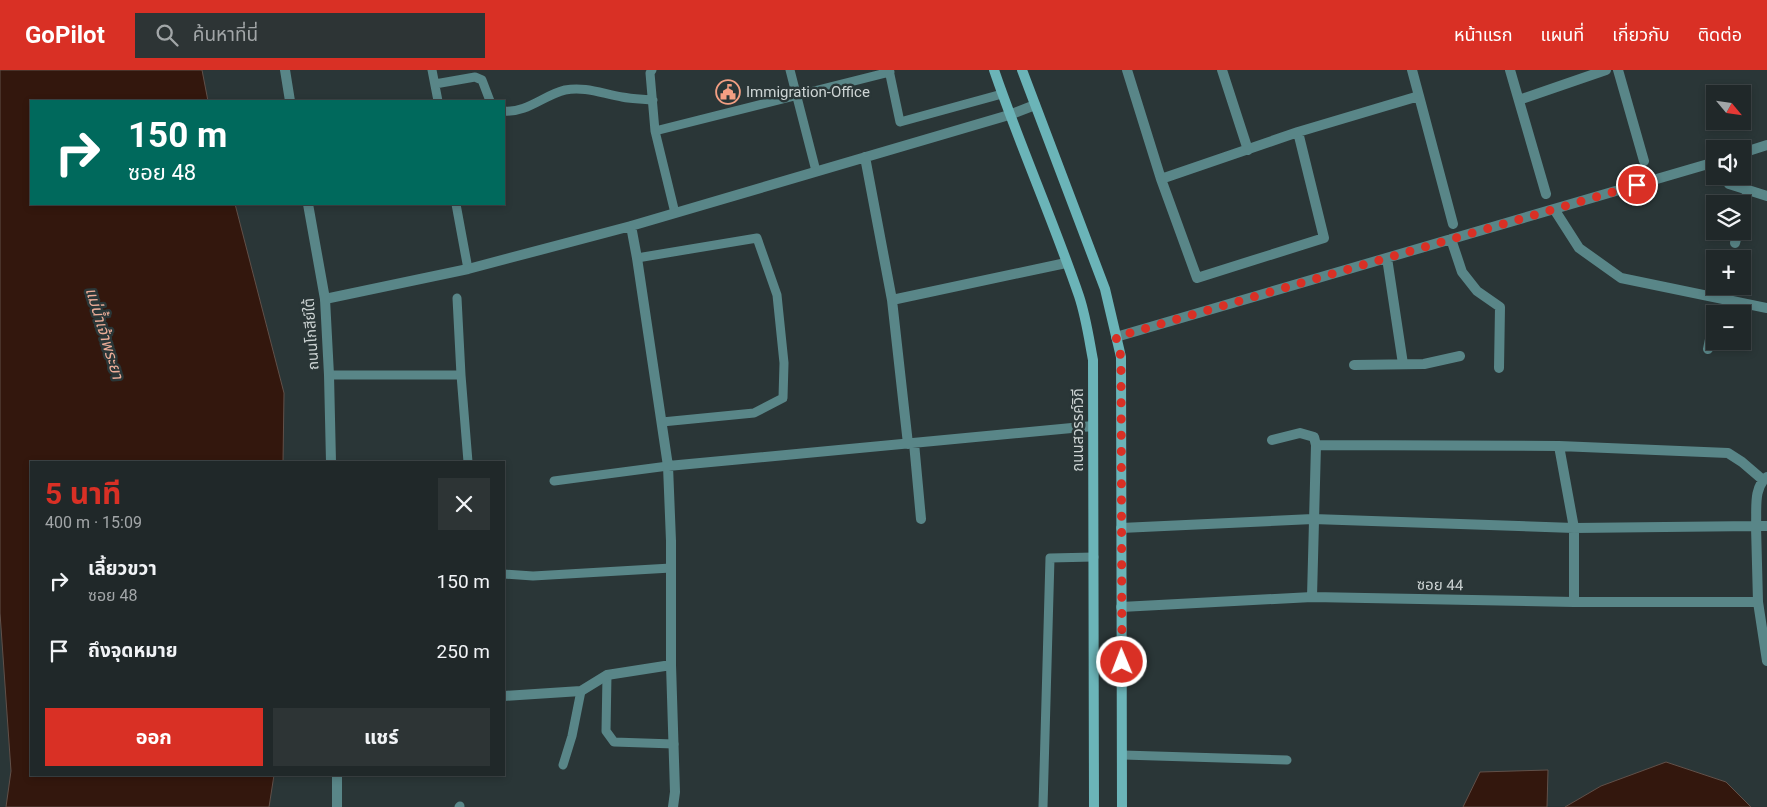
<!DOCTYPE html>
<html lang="th">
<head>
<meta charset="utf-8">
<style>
	:root { --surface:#202829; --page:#2d3435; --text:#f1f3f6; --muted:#a2a6a8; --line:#3d4446; --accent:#d93025 }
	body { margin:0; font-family:Roboto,"Noto Sans Thai",sans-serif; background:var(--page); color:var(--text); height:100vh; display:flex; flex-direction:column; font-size:19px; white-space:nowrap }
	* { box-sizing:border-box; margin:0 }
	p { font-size:16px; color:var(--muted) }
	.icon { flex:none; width:28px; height:28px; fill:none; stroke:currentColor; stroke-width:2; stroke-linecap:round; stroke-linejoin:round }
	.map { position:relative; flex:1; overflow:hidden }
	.side { position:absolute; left:30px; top:391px; width:475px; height:315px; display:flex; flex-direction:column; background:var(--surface); border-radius:0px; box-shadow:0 2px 8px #0003,0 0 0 1px var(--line) }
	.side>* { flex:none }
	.guide { position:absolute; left:30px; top:30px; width:475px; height:105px; border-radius:0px; box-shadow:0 2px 8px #0003,0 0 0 1px var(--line); background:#00695c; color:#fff; overflow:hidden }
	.needle { width:32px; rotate:119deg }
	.buttons { position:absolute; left:1706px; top:15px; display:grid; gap:10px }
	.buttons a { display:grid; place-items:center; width:45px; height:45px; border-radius:0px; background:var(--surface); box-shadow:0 2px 8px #0003,0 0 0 1px var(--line); font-size:25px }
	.pin { position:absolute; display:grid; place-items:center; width:42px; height:42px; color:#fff; margin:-21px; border:2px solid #fff; border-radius:50%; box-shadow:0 1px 5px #0007 }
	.me { position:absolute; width:55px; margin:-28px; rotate:359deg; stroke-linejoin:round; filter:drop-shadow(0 0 4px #0008) }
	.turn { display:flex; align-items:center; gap:18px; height:105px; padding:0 15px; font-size:22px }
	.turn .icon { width:65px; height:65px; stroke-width:2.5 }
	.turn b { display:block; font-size:35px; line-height:42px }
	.round { display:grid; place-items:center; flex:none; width:52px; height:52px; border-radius:0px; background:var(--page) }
	.overview { display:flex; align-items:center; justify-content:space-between; height:85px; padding:0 15px }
	h1 { font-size:30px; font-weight:700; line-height:38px; color:var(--accent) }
	.cta { display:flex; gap:10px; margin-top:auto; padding:10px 15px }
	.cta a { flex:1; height:58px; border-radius:0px; background:var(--accent); color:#fff; font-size:20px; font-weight:700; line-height:58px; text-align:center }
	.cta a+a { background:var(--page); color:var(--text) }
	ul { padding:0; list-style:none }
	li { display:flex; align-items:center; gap:15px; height:70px; padding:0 15px }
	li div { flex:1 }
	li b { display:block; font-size:19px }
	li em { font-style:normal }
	header { display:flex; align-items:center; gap:30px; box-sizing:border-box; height:70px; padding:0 25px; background:var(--accent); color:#fff }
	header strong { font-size:24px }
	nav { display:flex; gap:28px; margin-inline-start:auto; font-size:18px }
	.search { width:350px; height:45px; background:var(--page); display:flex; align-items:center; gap:12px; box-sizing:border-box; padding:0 18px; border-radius:0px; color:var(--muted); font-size:19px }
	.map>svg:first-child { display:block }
</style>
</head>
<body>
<header>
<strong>GoPilot</strong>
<div class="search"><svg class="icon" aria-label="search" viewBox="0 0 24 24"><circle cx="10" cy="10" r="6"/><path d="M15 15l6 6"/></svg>ค้นหาที่นี่</div>
<nav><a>หน้าแรก</a><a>แผนที่</a><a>เกี่ยวกับ</a><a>ติดต่อ</a></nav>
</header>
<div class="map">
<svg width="1767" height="737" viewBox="0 0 1767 737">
	<rect width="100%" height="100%" fill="#2a3637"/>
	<path fill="#33170d" stroke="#615049" d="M0,0H202L208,31H31V134H235L284,323L283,392H31V705H274L269,737H6L11,701L0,543Z
		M1666,692L1726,712L1751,737H1565L1601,716Z
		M1548,700L1547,737H1463L1480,702Z"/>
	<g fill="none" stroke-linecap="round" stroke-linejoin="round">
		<path stroke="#598688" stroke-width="9" d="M432,0L438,31
			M652,0L650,3L655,61
			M790,0L816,101
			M889,0L900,52L1002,24
			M435,14L475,7L482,10L490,31
			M504,41C527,43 544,25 565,20C585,16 603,24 622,27C632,29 643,29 653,30
			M456,134L468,199
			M675,143L655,61L890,2
			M637,188L757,168L777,225L784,293L783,328L754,343L662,352
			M457,228L461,305
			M329,305H461L468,392
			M554,411L668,396
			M504,504L533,506L671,498
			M607,605L606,661L614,672L674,674
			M1123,685L1287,690
			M563,695L572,666L581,621
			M459,737L460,736
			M1043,737L1050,488L1094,487"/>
		<path stroke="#598688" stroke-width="10" d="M1127,0L1161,109L1197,208L1324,168L1298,62
			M1222,0L1248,80
			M1412,0L1419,26
			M1510,0L1546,124
			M1618,0L1644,91
			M1519,30L1606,0
			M1742,83L1767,75
			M865,87L892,230L908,374
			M1724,106L1729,114L1767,126
			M1161,109L1298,62L1419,26L1453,154
			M1554,139L1579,178L1621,208L1767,238
			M1742,142L1748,120
			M631,156L637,188L668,396L671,471V595L675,722L673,737
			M1451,169L1462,202L1477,221L1500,237L1499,298
			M1735,173L1738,161
			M1387,188L1403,294
			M325,229L468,199L631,156L1009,45L1035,35
			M892,230L1066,193
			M1116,267L1715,92
			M1708,279L1715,245
			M1354,295L1424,294L1460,286
			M1272,370L1300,363L1314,367L1316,375
			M914,373L921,449
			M1559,376L1574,458V532
			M668,396L1093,356
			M1767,456H1756L1758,532L1767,591
			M1121,458L1313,449L1574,458L1756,456C1757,440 1753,417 1767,407
			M1312,527L1316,375L1559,376L1728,383L1742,392L1763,410
			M1121,537L1312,527L1574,532H1758
			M504,626L581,621L607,605L671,595"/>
		<path stroke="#598688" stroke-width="10" d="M285,0L290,31
			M308,134L325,229L329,305L331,392
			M337,737V705"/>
		<path stroke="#6bb4b8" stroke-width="10" d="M994,0C1020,76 1053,150 1079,226C1086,247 1089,269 1093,290L1094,737
			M1022,0L1105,219L1121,287L1122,737"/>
	</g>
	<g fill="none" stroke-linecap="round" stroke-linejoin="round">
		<path stroke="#d93025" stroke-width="9" stroke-dasharray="0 16.2" d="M1122,592L1121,287L1116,267L1637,115"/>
	</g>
	<defs>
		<g id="civic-ring" transform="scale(1.25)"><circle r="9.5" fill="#2a3637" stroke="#f39f83" stroke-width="1.5"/><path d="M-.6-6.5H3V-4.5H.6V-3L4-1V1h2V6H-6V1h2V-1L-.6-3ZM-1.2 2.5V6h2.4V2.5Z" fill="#f39f83"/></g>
	</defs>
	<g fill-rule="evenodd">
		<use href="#civic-ring" x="728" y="22"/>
	</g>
	<g text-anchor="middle" stroke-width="5" stroke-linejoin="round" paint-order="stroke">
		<g font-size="15" fill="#cdd4d4" stroke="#2a3637" text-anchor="start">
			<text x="746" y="27">Immigration-Office</text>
		</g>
		<g font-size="15" fill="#cdd4d4" stroke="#2a3637">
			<text transform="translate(311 264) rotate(-94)" y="5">ถนนโกสีย์ใต้</text>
			<text transform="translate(1078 360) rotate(-90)" y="5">ถนนสวรรค์วิถี</text>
			<text transform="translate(1440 515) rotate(1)" y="5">ซอย 44</text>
		</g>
		<g font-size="16" font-style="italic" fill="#ebad98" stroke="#2a3637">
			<text transform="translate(105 263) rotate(73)" y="6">แม่น้ำเจ้าพระยา</text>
		</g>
	</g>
</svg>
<div class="buttons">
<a><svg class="needle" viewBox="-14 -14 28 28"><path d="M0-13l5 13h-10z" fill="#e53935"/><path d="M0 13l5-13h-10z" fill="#a2a6a8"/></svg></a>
<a><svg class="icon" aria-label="sound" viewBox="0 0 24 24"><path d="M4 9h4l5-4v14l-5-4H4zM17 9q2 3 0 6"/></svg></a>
<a><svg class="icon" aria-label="layers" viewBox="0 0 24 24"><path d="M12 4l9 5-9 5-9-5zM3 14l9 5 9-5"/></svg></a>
<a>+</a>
<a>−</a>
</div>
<div class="pin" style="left:1637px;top:115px;background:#d93025"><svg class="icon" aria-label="arrive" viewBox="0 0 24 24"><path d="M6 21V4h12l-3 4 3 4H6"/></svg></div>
<svg class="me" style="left:1122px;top:592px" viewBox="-20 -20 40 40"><circle r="17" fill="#d93025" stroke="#fff" stroke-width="3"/><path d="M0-11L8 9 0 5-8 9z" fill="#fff"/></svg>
<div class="guide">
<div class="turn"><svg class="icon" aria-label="right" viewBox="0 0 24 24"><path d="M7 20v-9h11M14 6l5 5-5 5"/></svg><div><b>150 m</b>ซอย 48</div></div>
</div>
<section class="side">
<div class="overview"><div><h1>5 นาที</h1><p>400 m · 15:09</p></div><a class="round"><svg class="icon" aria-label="close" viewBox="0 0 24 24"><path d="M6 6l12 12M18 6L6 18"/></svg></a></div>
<ul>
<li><svg class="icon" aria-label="right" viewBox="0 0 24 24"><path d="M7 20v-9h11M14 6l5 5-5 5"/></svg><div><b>เลี้ยวขวา</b><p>ซอย 48</p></div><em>150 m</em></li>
<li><svg class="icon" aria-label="arrive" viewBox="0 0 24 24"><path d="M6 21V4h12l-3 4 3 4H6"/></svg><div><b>ถึงจุดหมาย</b></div><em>250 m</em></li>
</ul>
<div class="cta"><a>ออก</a><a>แชร์</a></div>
</section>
</div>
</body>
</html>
